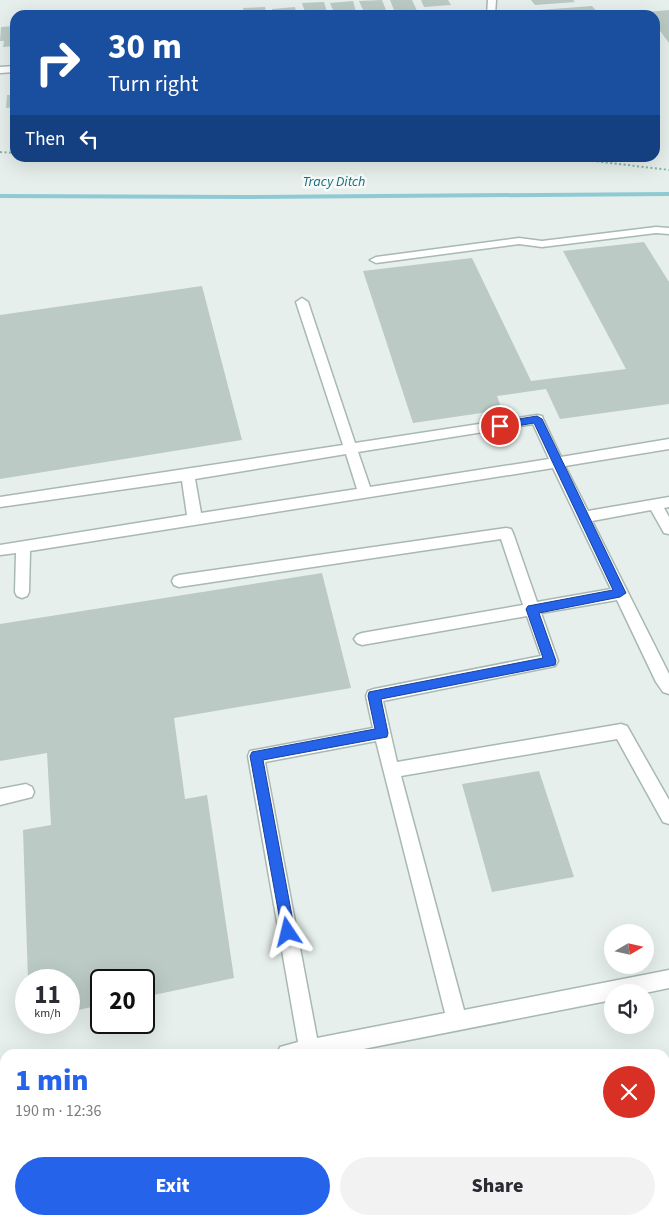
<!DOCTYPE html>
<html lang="en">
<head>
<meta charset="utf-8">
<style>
	:root { --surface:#fff; --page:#f2f2f3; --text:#2b2b33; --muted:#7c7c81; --accent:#2563eb }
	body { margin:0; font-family:"Source Sans 3",sans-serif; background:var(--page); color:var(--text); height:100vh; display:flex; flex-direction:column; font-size:19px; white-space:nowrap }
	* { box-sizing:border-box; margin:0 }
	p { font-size:16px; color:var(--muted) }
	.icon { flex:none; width:28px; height:28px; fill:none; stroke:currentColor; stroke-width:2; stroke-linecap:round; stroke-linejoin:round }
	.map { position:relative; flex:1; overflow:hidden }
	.side { position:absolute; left:0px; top:1049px; width:670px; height:176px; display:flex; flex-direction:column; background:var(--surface); border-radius:15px 15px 0 0; box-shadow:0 5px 20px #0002 }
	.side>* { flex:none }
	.top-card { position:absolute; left:10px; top:10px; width:650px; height:152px; border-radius:15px; box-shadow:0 5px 20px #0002; background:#1a4fa0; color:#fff; overflow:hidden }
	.needle { width:32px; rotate:81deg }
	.controls { position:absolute; left:604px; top:924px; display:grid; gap:10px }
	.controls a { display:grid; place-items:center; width:50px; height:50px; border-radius:50%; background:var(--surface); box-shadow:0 5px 20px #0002; font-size:25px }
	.speed { position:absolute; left:15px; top:969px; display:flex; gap:10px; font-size:25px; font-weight:700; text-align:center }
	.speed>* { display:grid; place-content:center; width:65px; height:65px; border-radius:50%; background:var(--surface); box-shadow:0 5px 20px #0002; line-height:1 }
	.speed small { font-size:12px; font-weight:400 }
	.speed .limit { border:2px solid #111; border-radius:8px; background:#fff; color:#111 }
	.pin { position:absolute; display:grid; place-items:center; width:42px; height:42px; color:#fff; margin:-21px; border:2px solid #fff; border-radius:50%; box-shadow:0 1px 5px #0007 }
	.me { position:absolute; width:55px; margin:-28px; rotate:350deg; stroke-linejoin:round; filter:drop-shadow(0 0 4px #0008) }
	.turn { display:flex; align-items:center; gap:18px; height:105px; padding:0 15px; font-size:22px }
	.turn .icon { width:65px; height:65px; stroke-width:2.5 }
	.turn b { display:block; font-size:35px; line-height:42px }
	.then { display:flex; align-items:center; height:48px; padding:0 15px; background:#0003; gap:10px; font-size:19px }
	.round { display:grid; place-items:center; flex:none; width:52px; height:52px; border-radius:26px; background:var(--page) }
	.overview { display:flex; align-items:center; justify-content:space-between; height:85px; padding:0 15px }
	h1 { font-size:30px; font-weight:800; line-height:38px; color:var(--accent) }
	.primary-button { display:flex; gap:10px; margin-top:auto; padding:10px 15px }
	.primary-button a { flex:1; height:58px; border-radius:30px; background:var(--accent); color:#fff; font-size:20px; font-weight:800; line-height:58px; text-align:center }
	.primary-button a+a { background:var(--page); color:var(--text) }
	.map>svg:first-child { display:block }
</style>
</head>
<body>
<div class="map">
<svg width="669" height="1224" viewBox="0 0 669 1224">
	<rect width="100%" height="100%" fill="#e6efeb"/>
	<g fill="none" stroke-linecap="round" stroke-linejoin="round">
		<path fill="#8ec9d4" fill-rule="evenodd" d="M669,192V196L244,199L0,198V194L244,195Z"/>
	</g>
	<path fill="#bbcac4" d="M382,0L388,15H369L368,12H364L359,1Z
		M390,0H412L419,15H396Z
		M421,0H448L451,5L424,7Z
		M531,0H573L575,2L535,5Z
		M353,1L357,15H335L330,3Z
		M324,2L328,15H306L302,3Z
		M592,6L600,15H543L539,10Z
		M265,7L267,15H245L243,8Z
		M295,7L297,15H274L272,9Z
		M235,10L236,15H215L214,11Z
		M669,10V43L655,24V15H648L646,12Z
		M205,11L206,15H184L183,12Z
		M15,26V46L3,47L4,41H0L1,27Z
		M13,85H15V107L6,108L7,95H13Z
		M644,242L669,282V404L560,419L546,389L497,396L502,410L413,423L363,271L472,258L531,381L626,369L563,251Z
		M202,286L242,440L0,479V315Z
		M322,573L351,688L174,718L185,799L207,795L234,978L144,997V980H101V1005L69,1012V980H28L23,830L51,825L47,753L0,761V624Z
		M539,771L574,877L492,892L462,784Z"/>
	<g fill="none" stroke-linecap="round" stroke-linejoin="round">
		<g stroke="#a8b8b2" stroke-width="3">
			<path id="lane" d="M656,227L669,228V234L656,233L542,247L519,244L376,263L370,260L376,257L519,238L542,241Z
				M302,298L308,302L355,443L537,415L542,416L543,419L561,457L669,439V449L565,466L588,511L669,497V507L664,508L669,517V534L664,533L651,510L592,521L669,674V694L663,692L656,682L617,600L541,613L558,661L555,666L383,701L397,762L621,724L627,726L669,800V824L663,822L617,739L401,776L464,1010L669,970V988L645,993L612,992V1000L338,1054H277L280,1047L298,1042L248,756L250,751L373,728L366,696L368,691L374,689L541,656L527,616L362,645L357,643L354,639L357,635L362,633L523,605L501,539L179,587L174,585L172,581L174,577L179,575L506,528L511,529L513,533L537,602L611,589L553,468L30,551L29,592L27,596L22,598L17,596L15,592L16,553L0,555V545L187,515L182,481L0,507V497L343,445L296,302ZM533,424L549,459L370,487L358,452ZM346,454L357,489L201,513L195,479ZM376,741L445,1013L317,1038L265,762Z
				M26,784L32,787L34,792L32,797L0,805V789Z
				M5,1098V1118L0,1119V1099Z
				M150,1220H172V1224H150Z"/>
		</g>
		<g stroke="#a8b8b2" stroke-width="3">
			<path id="street" d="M488,0H496L495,15H487Z
				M15,66V72L0,73V67Z"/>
		</g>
		<path stroke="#86b3a5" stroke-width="2" stroke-dasharray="2 2.5" stroke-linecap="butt" d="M0,152L15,153
			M75,158L173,161L444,158L577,159L669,170"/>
		<use href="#lane" fill="#fff" fill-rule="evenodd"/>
		<use href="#street" fill="#fff" fill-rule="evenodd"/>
	</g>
	<path fill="#2563eb" stroke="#184099" d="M537,416L542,419L626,593L620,597L539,613L556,661L555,665L381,699L388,733L387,737L263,760L295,932L293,937L288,939L283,937L250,756L252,752L375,729L368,696L369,692L374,691L543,658L526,609L528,606L613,590L534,423L500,429L495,426L500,422Z"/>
	<g text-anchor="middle" stroke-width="5" stroke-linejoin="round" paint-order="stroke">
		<g font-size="14" font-style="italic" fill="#1c6f80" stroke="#f7fbf9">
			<text x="334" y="186">Tracy Ditch</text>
		</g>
	</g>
</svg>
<div class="controls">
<a><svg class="needle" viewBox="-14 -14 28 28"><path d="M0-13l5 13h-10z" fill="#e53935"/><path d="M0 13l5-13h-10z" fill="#7c7c81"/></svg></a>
<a><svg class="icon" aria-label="sound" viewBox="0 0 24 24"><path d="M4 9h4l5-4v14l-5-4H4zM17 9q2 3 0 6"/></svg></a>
</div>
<div class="speed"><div>11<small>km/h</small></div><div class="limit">20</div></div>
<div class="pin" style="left:500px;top:426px;background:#d93025"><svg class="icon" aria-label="arrive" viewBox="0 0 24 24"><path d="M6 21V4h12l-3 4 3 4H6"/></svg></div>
<svg class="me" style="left:288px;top:932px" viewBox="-20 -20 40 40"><path d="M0-17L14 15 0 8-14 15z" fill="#2563eb" stroke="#fff" stroke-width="4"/></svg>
<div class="top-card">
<div class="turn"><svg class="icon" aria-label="right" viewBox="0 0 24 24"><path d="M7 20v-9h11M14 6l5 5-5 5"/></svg><div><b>30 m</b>Turn right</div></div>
<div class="then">Then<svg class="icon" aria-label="left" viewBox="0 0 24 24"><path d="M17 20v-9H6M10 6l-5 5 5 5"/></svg></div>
</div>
<section class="side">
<div class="overview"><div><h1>1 min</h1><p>190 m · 12:36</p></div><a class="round" style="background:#d93025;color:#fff"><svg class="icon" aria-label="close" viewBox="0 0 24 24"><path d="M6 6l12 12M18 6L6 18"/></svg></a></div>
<div class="primary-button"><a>Exit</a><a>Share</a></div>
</section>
</div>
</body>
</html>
